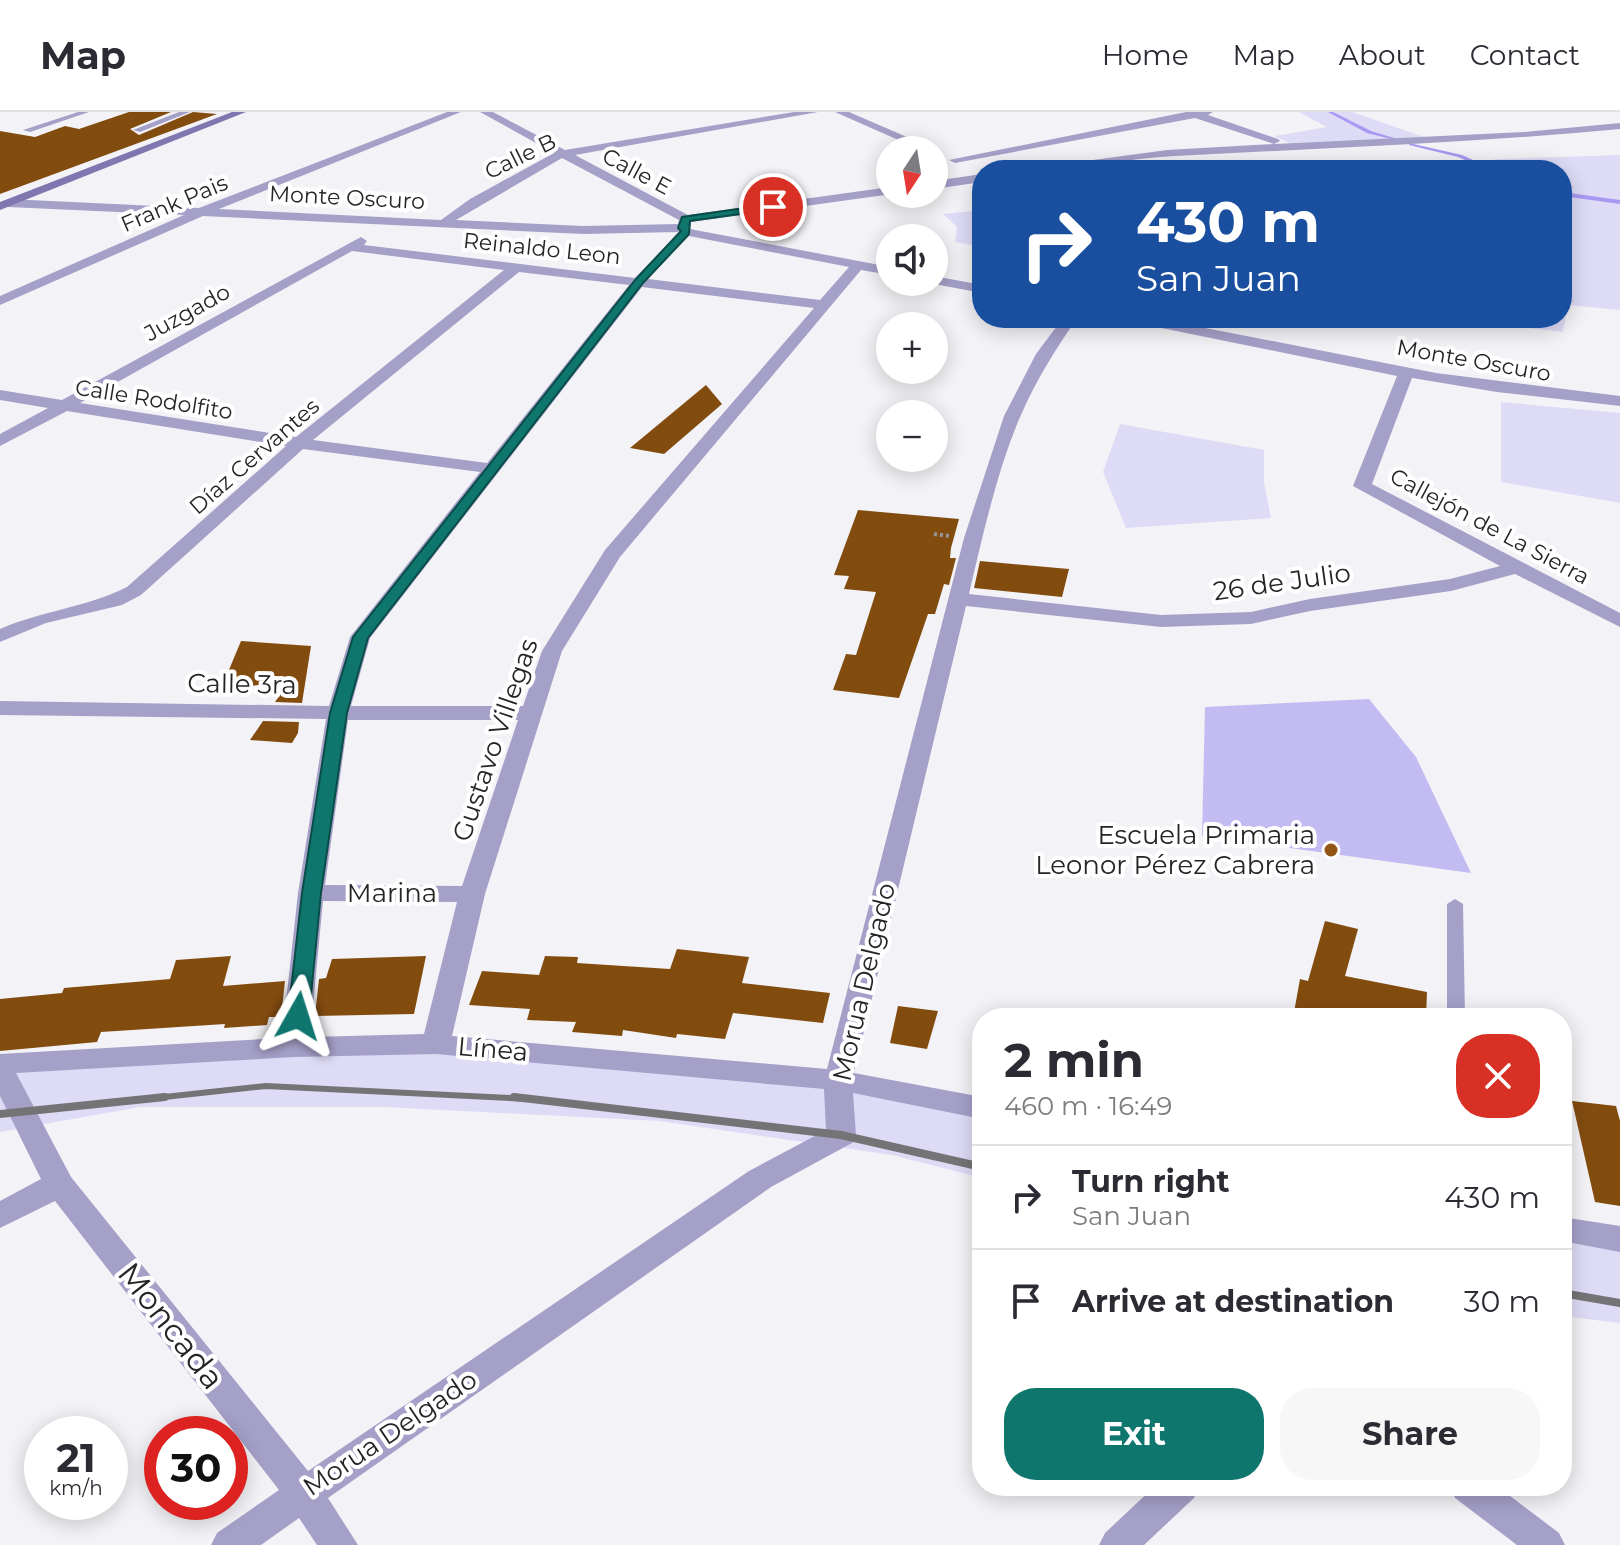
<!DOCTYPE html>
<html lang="en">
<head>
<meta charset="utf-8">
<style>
	:root { --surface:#fff; --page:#f7f7f7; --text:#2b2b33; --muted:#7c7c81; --line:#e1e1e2; --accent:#0f766e }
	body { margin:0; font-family:Montserrat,sans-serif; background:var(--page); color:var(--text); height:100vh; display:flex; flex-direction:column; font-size:30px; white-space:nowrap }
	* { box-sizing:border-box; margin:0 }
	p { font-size:26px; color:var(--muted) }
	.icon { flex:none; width:44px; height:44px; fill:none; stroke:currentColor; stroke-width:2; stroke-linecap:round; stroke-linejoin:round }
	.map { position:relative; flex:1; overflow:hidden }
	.panel { position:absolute; left:972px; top:896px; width:600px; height:488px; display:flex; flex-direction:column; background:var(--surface); border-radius:32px; box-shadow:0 4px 20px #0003 }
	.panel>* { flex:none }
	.guide { position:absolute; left:972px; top:48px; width:600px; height:168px; border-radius:32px; box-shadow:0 4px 20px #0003; background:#1a4fa0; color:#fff; overflow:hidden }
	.needle { width:52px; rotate:192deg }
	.controls { position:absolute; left:876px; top:24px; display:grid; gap:16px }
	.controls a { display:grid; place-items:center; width:72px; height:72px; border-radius:50%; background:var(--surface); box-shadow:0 4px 20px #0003; font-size:40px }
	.speed { position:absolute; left:24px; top:1304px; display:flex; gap:16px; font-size:40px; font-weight:700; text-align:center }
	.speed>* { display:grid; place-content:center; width:104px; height:104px; border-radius:50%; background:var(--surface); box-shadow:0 4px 20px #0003; line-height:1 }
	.speed small { font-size:20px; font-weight:400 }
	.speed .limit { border:12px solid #d22; background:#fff; color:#111 }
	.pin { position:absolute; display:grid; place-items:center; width:68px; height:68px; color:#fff; margin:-34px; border:4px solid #fff; border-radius:50%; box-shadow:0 2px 8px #0007 }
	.me { position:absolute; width:88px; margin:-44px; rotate:6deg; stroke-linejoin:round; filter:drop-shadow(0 0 6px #0008) }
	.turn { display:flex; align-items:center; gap:28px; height:168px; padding:0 32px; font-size:36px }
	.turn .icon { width:104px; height:104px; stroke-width:2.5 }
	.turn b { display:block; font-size:56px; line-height:68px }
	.round { display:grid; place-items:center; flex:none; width:84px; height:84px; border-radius:32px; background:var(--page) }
	.summary { display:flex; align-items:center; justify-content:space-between; height:136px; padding:0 32px }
	h1 { font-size:48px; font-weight:700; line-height:60px }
	.cta { display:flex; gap:16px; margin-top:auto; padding:16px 32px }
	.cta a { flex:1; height:92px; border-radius:32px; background:var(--accent); color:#fff; font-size:32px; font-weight:700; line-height:92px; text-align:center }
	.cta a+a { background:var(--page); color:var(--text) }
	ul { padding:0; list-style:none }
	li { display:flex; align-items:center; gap:24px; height:104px; padding:0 32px; border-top:2px solid var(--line) }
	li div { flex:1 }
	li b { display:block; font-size:30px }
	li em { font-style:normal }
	header { display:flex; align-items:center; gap:48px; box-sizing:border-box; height:112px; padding:0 40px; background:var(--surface); border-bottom:2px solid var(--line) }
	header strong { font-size:38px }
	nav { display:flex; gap:44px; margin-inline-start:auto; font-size:28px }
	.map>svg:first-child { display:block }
</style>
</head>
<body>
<header>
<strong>Map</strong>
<nav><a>Home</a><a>Map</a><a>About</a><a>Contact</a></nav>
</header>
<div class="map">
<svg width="1620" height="1433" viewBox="0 0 1620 1433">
	<rect width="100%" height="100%" fill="#f3f3f7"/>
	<path fill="#dedbf6" d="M1299,0H1352L1424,25L1289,31L1275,24L1327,15Z
		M1620,43V198L1568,193L1563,220L1442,206H1562V58H1393L1500,47Z
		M982,98V135L955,130L957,115L943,102Z
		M1501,290L1620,301V391L1501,370Z
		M1120,312L1264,338V371L1271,406L1126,416L1103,360Z
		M436,932L838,968L982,996V1066L892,1043L659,1009L385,995H140L0,1020V952Z
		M1562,1117L1620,1127V1211L1562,1204Z"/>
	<path fill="#c3bcf2" d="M1369,587L1416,645L1471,761L1202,724L1205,595Z"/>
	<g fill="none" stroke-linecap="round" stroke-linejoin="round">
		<path fill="#a899f2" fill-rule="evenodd" d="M1328,0H1333L1371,19L1397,27L1395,28L1367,21Z
			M1409,31L1462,43L1495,58H1489L1458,45L1409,33Z
			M1562,80L1620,88V92L1562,84Z"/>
	</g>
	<path fill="#834c0f" d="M129,0H171L130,17L139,23L193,0L217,2L0,82V19L35,25L65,14L79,17Z
		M706,273L722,292L664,342L630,336Z
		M858,398L959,407L951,436L950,446H956L949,473L944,472L935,502H928L899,586L833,578L846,542L856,543L876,480L844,477L849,464L834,463Z
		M980,449L1069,457L1062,485L974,476Z
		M241,529L311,534L302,591L275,590L289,570L221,577Z
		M263,609L299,610L298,621L292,631L250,628Z
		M1325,809L1358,817L1345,864L1427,880L1426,906H1293L1300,867L1308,869Z
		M677,837L749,845L742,871L830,881L823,911L733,901L725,927L677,922L676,926L623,918L622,924L572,920L576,910L527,908L530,897L469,893L482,859L539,863L545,844L578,845L577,851L670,857Z
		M231,844L223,874L285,869L281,905H269L267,913L224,916L225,912L101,920L97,930L0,939V887L62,881L64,876L170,867L176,848Z
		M426,844L414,902L315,904L319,867L326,866L332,847Z
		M898,894L938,899L927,937L890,931Z
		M1572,989L1616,994L1620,1009V1094L1595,1090Z"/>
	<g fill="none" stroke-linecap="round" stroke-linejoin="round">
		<path stroke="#949497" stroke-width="4" stroke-dasharray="3 3" stroke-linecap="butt" d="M934,422L949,424"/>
		<path fill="#a5a0c8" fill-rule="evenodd" d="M78,0H89L30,20L23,18Z
			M179,0H190L140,20L133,18Z
			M1455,787L1463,792L1465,906H1447V792Z"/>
		<path fill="#a5a0c8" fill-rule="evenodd" d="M447,0H461L219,97L441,108L470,87L554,41L480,0H493L565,38L794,0H818L575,43L688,103L890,75L892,82L691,110L690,117L890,155V163L861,158L620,445L562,539L485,782L452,924L827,957L964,426L1004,304L1036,242L1063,206H1077C1056,237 1036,268 1021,303C998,355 982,426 969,482L1161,503L1251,500L1310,487L1450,467L1500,454L1353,374L1397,264L1132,210L1125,206H1154L1436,261L1620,284V294L1497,280L1412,266L1372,372L1620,501V515L1515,462L1451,479L1310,499L1251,512L1161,515L966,494L854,961L982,985V1007L853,981L856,1023L852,1031L771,1075L328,1386L358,1433H317L299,1406L261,1433H211L217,1421L279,1378L55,1089L0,1116V1089L41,1067L0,984V942L282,926L298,781L326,607L0,603V589L329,594L350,525L480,360L303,337L141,483L122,493L46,511L0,530V517C41,499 88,495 127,475L286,334L67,299L0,334V322L48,296L0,288V278L62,288L361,125L367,129L364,133L635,166L679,120L583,122L203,104L0,193V184L184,103L8,95L2,91L8,87L199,96ZM562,46L679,108L678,112L583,114L456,108ZM689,124L849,155L820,188L648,167ZM352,139L504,158L296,325L80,291ZM519,160L629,173L487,351L313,328ZM642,175L814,196L605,438L542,539L523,594H351L370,526ZM348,608H518L462,774L325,773ZM323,789L457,790L424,922L310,925ZM436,942L824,977L826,1018L749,1059L308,1359L71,1065L16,961L295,945Z
			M835,0H849L937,38L934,41V38H921Z
			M1186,0H1213L1208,3L1278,27L1280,29L1274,32L1524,20L1620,11V17C1472,31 1323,36 1175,44C1128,46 1082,58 1035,58L1041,55L1167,38L1274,32L1195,6L955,51L949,48Z
			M982,62V70L934,77V69Z
			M934,164L982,173V181L929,171L934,170Z
			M1562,1105L1620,1114V1140L1562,1129Z
			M1155,1374H1199L1194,1386L1144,1433H1099L1105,1421Z
			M1450,1374H1497L1559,1421L1565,1433H1517L1455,1386Z"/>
		<path fill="#8077b0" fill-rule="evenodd" d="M232,0H246L0,98V90Z"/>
		<path stroke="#747476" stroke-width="6" d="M146,987L266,974L531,987"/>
		<path stroke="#747476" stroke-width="8" d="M514,985L841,1023L982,1055
			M0,1002L165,985
			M1562,1181L1620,1191"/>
	</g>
	<path fill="#0f766e" stroke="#0a4d48" stroke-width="2" d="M773,92L777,97L690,109L689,122L643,171L368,526L347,601L321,781L309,904L306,909H291L288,904L302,781L330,601L353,525L636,167L681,119L678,116L682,105Z"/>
	<circle fill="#915515" stroke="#fff" stroke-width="3" cx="1331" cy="738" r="8"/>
	<g text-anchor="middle" stroke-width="8" stroke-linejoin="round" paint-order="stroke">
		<g font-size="22" fill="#252526" stroke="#fff">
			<text transform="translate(520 44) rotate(-26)" y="8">Calle B</text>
			<text transform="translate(637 59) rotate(28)" y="8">Calle E</text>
			<text transform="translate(347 85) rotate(3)" y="8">Monte Oscuro</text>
			<text transform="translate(174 91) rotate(-23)" y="8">Frank Pais</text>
			<text transform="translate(542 136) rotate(6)" y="8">Reinaldo Leon</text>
			<text transform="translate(187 200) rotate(-29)" y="8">Juzgado</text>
			<text transform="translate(1474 248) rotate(10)" y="8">Monte Oscuro</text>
			<text transform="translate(154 287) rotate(9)" y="8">Calle Rodolfito</text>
			<text transform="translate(254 344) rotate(-41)" y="8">Díaz Cervantes</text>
			<text transform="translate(1490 414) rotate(28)" y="8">Callejón de La Sierra</text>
		</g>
		<g font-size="26" fill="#252526" stroke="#fff">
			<text transform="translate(1282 470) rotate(-8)" y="9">26 de Julio</text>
			<text transform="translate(242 572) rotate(1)" y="9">Calle 3ra</text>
			<text transform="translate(495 628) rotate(-71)" y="9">Gustavo Villegas</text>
			<text x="392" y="790">Marina</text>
			<text transform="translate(864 870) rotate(-77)" y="9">Morua Delgado</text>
			<text transform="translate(493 937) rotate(5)" y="9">Línea</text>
			<text transform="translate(390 1321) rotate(-34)" y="9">Morua Delgado</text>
		</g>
		<g font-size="26" fill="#252526" stroke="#fff" text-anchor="end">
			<text x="1315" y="732">Escuela Primaria<tspan x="1315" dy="30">Leonor Pérez Cabrera</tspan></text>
		</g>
		<g font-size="32" fill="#252526" stroke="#fff">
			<text transform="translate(171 1214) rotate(52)" y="11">Moncada</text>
		</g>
	</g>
</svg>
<div class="controls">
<a><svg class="needle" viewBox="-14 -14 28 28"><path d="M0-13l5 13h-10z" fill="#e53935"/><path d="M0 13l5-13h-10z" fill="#7c7c81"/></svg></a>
<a><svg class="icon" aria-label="sound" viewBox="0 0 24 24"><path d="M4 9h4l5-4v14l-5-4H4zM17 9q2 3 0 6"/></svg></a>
<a>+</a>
<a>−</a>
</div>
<div class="speed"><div>21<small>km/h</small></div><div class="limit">30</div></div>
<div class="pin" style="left:773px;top:95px;background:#d93025"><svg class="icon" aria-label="arrive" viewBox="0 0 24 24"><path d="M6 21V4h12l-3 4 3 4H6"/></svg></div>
<svg class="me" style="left:298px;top:904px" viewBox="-20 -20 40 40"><path d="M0-17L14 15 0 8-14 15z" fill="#0f766e" stroke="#fff" stroke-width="4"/></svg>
<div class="guide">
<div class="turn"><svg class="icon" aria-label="right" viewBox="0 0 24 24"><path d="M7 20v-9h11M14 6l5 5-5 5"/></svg><div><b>430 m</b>San Juan</div></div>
</div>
<section class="panel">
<div class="summary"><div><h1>2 min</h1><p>460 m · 16:49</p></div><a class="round" style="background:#d93025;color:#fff"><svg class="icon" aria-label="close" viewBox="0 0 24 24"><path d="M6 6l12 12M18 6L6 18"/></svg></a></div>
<ul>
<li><svg class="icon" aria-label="right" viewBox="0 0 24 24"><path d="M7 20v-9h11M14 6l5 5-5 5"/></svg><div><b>Turn right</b><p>San Juan</p></div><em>430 m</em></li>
<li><svg class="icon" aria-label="arrive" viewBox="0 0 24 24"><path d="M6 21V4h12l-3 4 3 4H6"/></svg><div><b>Arrive at destination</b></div><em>30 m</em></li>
</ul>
<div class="cta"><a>Exit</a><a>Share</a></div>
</section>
</div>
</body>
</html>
